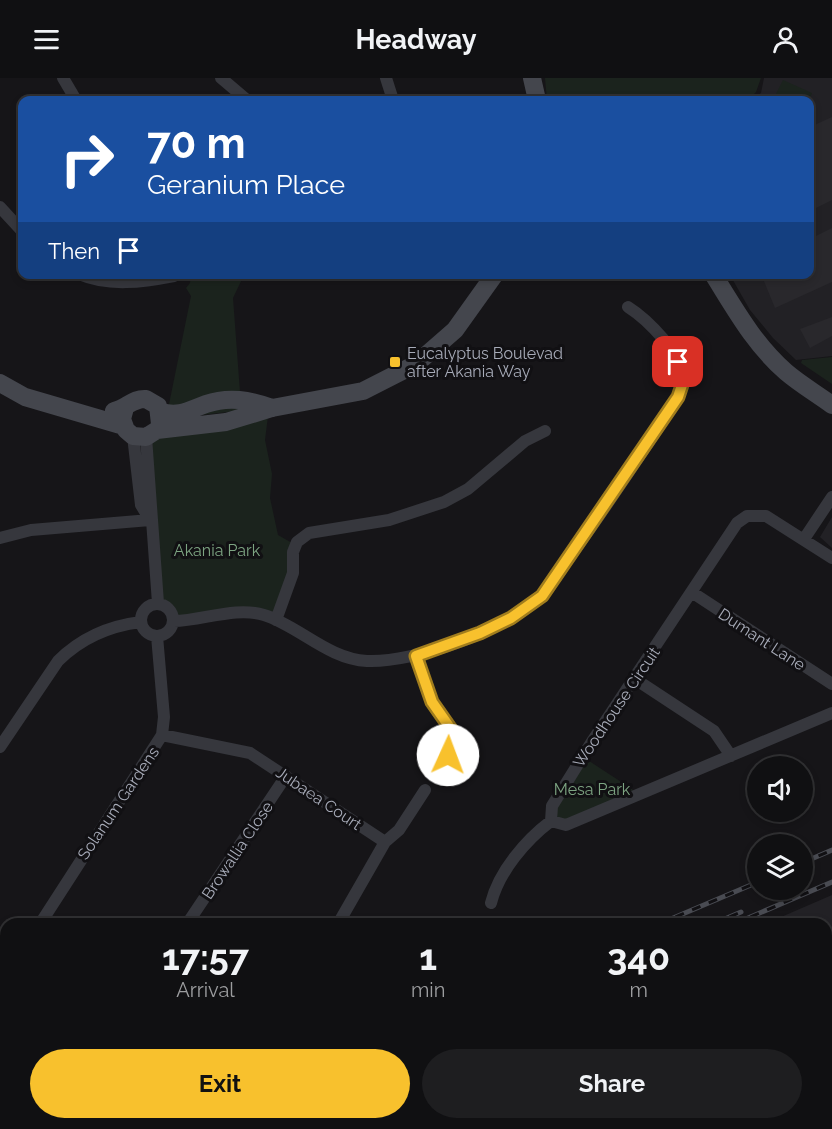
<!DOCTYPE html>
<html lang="en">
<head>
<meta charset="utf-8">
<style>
	:root { --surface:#101012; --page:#1e1e20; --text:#f1f3f6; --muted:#9c9d9f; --line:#303032; --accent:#f8c12d }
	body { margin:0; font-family:Raleway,sans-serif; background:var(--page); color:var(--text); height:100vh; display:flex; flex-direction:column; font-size:22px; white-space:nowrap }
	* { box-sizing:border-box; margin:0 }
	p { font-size:20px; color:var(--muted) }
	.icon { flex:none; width:33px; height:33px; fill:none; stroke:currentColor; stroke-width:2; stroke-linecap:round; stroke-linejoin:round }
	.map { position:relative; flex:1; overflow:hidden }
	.drawer { position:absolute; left:0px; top:840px; width:832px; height:212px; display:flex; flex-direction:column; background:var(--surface); border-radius:18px 18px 0 0; box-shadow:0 3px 9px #0003,0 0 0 2px var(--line) }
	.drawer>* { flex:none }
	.guide { position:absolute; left:18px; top:18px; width:796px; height:183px; border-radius:12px; box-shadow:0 3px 9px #0003,0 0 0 2px var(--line); background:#1a4fa0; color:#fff; overflow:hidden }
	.fabs { position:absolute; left:747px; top:678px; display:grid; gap:12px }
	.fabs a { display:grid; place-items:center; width:66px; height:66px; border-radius:50%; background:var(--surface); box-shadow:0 3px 9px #0003,0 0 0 2px var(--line); font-size:30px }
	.pin { position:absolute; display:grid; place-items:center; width:51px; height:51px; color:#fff; margin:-26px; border-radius:12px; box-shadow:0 3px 9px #0006 }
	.me { position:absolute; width:66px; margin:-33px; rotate:2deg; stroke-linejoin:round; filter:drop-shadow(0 0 4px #0008) }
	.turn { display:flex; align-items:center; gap:21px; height:126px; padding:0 30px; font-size:27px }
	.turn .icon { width:78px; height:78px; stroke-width:2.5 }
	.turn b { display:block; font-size:42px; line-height:51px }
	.then { display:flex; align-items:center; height:57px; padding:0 30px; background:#0003; gap:12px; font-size:22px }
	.eta { display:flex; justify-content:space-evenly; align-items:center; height:102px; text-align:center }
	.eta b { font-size:36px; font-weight:700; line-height:42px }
	.button { display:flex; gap:12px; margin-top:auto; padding:12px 30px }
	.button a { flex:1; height:69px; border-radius:36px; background:var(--accent); color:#111; font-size:24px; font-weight:700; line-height:69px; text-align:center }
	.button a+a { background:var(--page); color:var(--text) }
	header { display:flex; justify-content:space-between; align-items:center; height:78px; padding:0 30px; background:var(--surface); font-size:27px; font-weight:700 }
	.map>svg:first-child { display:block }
</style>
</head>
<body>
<header><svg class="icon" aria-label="menu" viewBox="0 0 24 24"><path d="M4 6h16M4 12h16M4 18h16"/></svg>Headway<svg class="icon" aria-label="person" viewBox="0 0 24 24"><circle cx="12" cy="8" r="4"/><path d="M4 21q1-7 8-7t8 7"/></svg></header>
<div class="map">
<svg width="832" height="1051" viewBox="0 0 832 1051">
	<rect width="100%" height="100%" fill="#161518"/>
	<path fill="#222125" d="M764,0H832V278L796,282L773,260L750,232L730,197L810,196V22H752L761,15Z
		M832,439V470L820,459Z
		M832,817V1051H294L306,1046H826V846H765Z"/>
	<path fill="#1b231d" d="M545,0H761L756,14L748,22H547Z
		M783,2L812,15L809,22H773Z
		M191,197H244L233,220L240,314L254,331L166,341L191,218L186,210L190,205Z
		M832,279V306L801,285L802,282Z
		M268,338L265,362L272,396L270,420L278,457L292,465L291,494L277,539L174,538L169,529L159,523L150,358Z
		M586,681L632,711L634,716L569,743L558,741L555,729Z"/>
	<path fill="#29282c" d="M832,39V122L810,133V49Z
		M832,150V204L775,230L761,196H810V161Z
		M832,239V258L810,270L800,251Z"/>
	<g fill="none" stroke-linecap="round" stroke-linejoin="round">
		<path stroke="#36373d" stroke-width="12" d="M63,0L76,22
			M221,0L247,22
			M386,0L393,22
			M0,129L22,153
			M79,196C109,209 143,204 174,198
			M133,358L141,427L150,442
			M146,359L158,525
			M0,460L31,452L150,442
			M804,461L832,419
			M832,480L766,438H747L737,445L593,662L552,728L551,743L566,747L832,635
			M693,515L832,606
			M141 542a16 16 0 1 1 32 0a16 16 0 1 1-32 0Z
			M276,542L293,495V474L297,464L309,455L389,442L444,424L468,411L525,363L545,353
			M174,543C202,543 235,528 264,537C299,548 328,581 367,583C414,585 509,552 542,517C555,503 565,485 577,469C612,421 645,369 679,319C680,314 684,306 684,300C683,277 647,241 628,229
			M416,578L432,624L453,654L448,677L439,690
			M635,601L714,653L731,678
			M162,657L250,675L385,764L338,846
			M0,669L58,583C81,560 108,548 141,544
			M385,764L399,752L425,712
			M491,825C499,793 526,762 551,743
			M40,846L162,657L164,639L157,558
			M187,846L286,698
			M0,983L6,987"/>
		<path stroke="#44464d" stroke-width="18" d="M532,0L537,22
			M713,196C735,231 754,266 786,294C800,306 817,316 832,327
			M0,305L25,319L124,348
			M125,330L122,341L126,352L133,358L146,359L157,352L226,344L272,330L363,313L416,286L455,252L495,196
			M114,333C127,330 133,320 146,321L158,328L160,346
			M161,334C180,339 189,332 206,326C229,318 250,322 272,330"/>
		<g stroke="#494b52" stroke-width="5">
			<path id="rail" d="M802,785L832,772
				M659,846L758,804
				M713,846L741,834
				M734,846L832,804
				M179,1051L191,1046
				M195,1051L208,1046
				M231,1051L244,1046
				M251,1051L264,1046"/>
		</g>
		<use href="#rail" stroke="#111013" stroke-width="3" stroke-dasharray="9" stroke-linecap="butt"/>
	</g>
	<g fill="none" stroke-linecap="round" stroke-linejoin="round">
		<g stroke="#a17d1d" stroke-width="15">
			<path id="route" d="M448,677L453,654L432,624L416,578L480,555L511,540L542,518L678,319L684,301L678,284"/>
		</g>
		<use href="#route" stroke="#f8c12d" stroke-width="10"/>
	</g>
	<rect fill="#f8c12d" stroke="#111013" stroke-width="2" x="389" y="278" width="12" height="12" rx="3"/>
	<g text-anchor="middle" stroke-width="6" stroke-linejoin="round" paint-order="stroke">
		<g font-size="16" fill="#a7abb8" stroke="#111013" text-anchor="start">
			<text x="407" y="281">Eucalyptus Boulevad<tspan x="407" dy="18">after Akania Way</tspan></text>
		</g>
		<g font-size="16" fill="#7da482" stroke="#111013">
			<text x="217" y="478">Akania Park</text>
			<text x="592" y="717">Mesa Park</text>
		</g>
		<g font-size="16" fill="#a7abb8" stroke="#111013">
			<text transform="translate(762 561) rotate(33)" y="6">Dumant Lane</text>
			<text transform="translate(616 629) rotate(-56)" y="6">Woodhouse Circuit</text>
			<text transform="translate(319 720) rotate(34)" y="6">Jubaea Court</text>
			<text transform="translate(118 725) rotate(-56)" y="6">Solanum Gardens</text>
			<text transform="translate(237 772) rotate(-56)" y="6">Browallia Close</text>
		</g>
	</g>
</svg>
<div class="fabs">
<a><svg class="icon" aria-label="sound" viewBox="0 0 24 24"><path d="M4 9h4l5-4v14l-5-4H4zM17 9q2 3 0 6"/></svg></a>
<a><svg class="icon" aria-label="layers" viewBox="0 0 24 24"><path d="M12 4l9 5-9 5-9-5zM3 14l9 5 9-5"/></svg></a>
</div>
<div class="pin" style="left:678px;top:284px;background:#d93025"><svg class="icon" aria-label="arrive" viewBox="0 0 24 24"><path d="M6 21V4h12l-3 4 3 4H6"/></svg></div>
<svg class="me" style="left:448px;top:677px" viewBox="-20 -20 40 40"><circle r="19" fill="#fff"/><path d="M0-13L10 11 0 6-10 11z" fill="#f8c12d"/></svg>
<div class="guide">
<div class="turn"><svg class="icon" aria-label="right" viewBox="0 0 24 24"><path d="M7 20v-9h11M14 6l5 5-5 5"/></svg><div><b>70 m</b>Geranium Place</div></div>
<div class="then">Then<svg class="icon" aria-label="arrive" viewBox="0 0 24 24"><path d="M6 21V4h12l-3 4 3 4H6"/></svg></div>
</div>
<section class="drawer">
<div class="eta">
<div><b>17:57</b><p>Arrival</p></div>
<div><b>1</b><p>min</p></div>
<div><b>340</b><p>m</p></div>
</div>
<div class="button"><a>Exit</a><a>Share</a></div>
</section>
</div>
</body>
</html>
